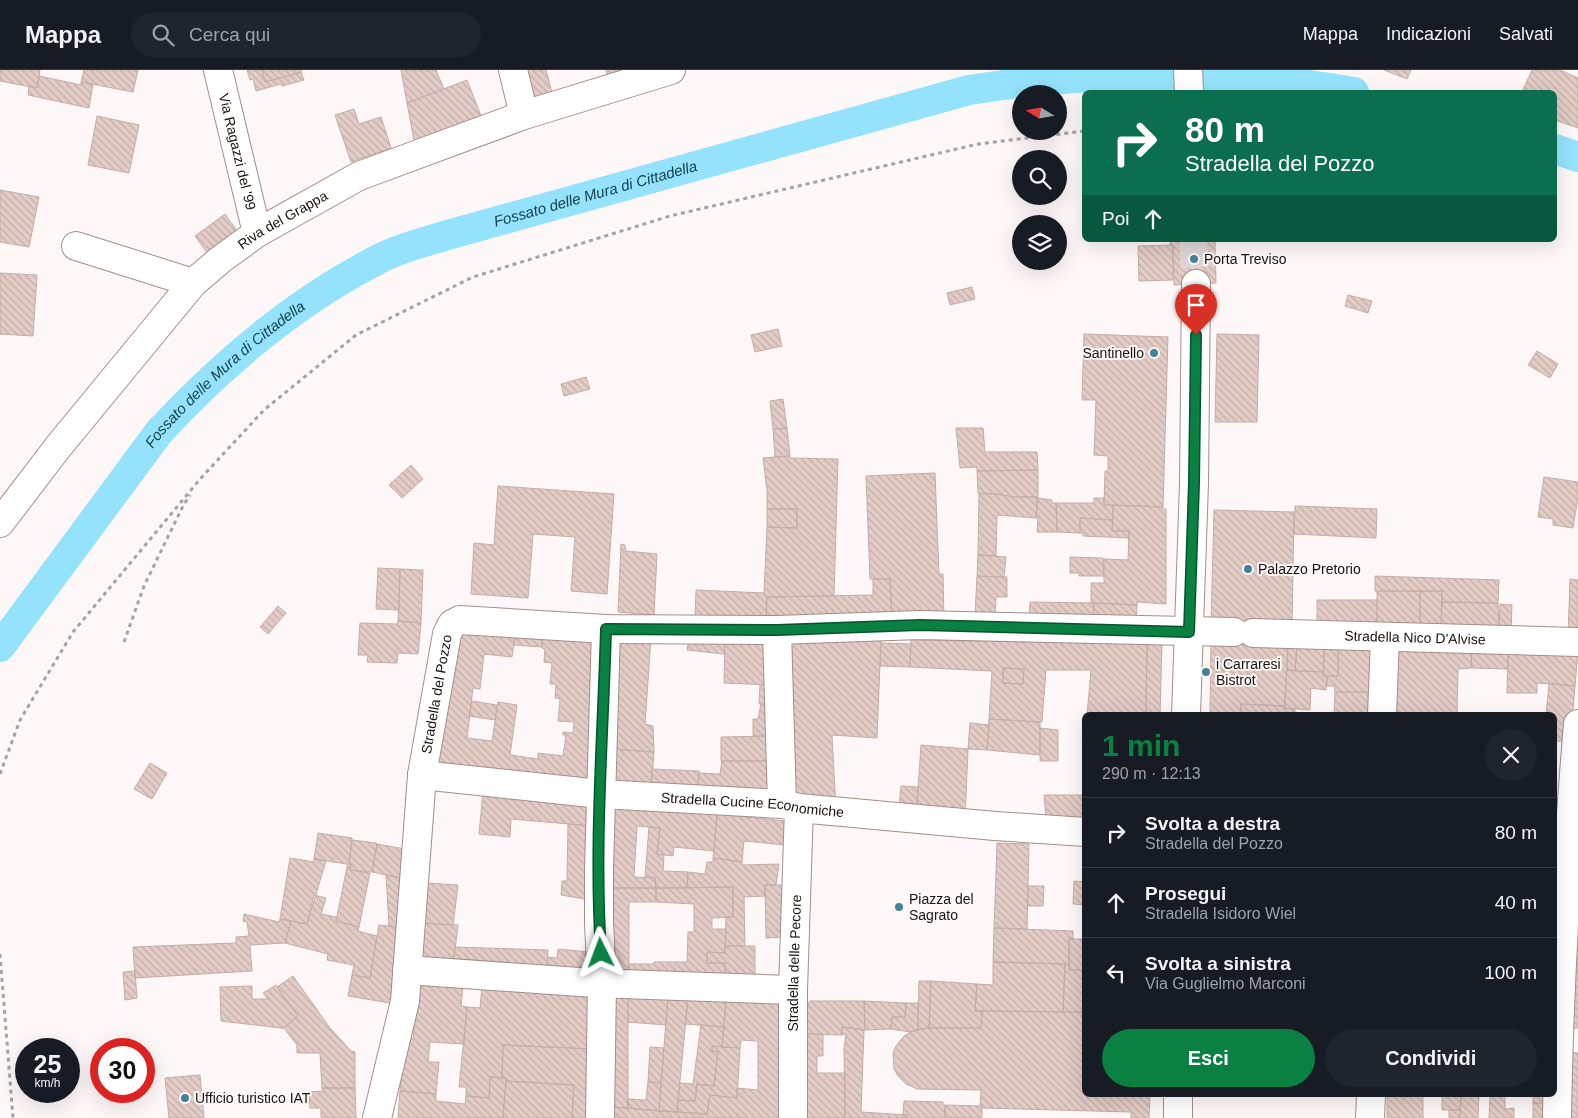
<!DOCTYPE html>
<html lang="it">
<head>
<meta charset="utf-8">
<style>
	:root { --surface:#171b24; --page:#20242c; --text:#f1f3f6; --muted:#9ea1a6; --line:#363941; --accent:#0b8043 }
	body { margin:0; font-family:Arial,sans-serif; background:var(--page); color:var(--text); height:100vh; display:flex; flex-direction:column; font-size:19px; white-space:nowrap }
	* { box-sizing:border-box; margin:0 }
	p { font-size:16px; color:var(--muted) }
	.icon { flex:none; width:28px; height:28px; fill:none; stroke:currentColor; stroke-width:2; stroke-linecap:round; stroke-linejoin:round }
	.map { position:relative; flex:1; overflow:hidden }
	.drawer { position:absolute; left:1082px; top:642px; width:475px; height:385px; display:flex; flex-direction:column; background:var(--surface); border-radius:8px; box-shadow:0 5px 20px #0002 }
	.drawer>* { flex:none }
	.top-card { position:absolute; left:1082px; top:20px; width:475px; height:152px; border-radius:8px; box-shadow:0 5px 20px #0002; background:#0b6e4f; color:#fff; overflow:hidden }
	.needle { width:32px; rotate:281deg }
	.buttons { position:absolute; left:1012px; top:15px; display:grid; gap:10px }
	.buttons a { display:grid; place-items:center; width:55px; height:55px; border-radius:50%; background:var(--surface); box-shadow:0 5px 20px #0002; font-size:25px }
	.speed { position:absolute; left:15px; top:968px; display:flex; gap:10px; font-size:25px; font-weight:700; text-align:center }
	.speed>* { display:grid; place-content:center; width:65px; height:65px; border-radius:50%; background:var(--surface); box-shadow:0 5px 20px #0002; line-height:1 }
	.speed small { font-size:12px; font-weight:400 }
	.speed .limit { border:8px solid #d22; background:#fff; color:#111 }
	.pin { position:absolute; display:grid; place-items:center; width:42px; height:42px; color:#fff; margin:-51px -21px; border-radius:50% 50% 50% 0; rotate:-45deg; box-shadow:0 0 5px #0007 }
	.pin .icon { rotate:45deg }
	.me { position:absolute; width:55px; margin:-28px; rotate:357deg; stroke-linejoin:round; filter:drop-shadow(0 0 4px #0008) }
	.turn { display:flex; align-items:center; gap:18px; height:105px; padding:0 20px; font-size:22px }
	.turn .icon { width:65px; height:65px; stroke-width:2.5 }
	.turn b { display:block; font-size:35px; line-height:42px }
	.then { display:flex; align-items:center; height:48px; padding:0 20px; background:#0003; gap:10px; font-size:19px }
	.round { display:grid; place-items:center; flex:none; width:52px; height:52px; border-radius:26px; background:var(--page) }
	.head { display:flex; align-items:center; justify-content:space-between; height:85px; padding:0 20px }
	h1 { font-size:30px; font-weight:600; line-height:38px; color:var(--accent) }
	.action { display:flex; gap:10px; margin-top:auto; padding:10px 20px }
	.action a { flex:1; height:58px; border-radius:30px; background:var(--accent); color:#fff; font-size:20px; font-weight:600; line-height:58px; text-align:center }
	.action a+a { background:var(--page); color:var(--text) }
	ul { padding:0; list-style:none }
	li { display:flex; align-items:center; gap:15px; height:70px; padding:0 20px; border-top:1px solid var(--line) }
	li div { flex:1 }
	li b { display:block; font-size:19px }
	li em { font-style:normal }
	header { display:flex; align-items:center; gap:30px; box-sizing:border-box; height:70px; padding:0 25px; background:var(--surface); border-bottom:1px solid var(--line) }
	header strong { font-size:24px }
	nav { display:flex; gap:28px; margin-inline-start:auto; font-size:18px }
	.search { width:350px; height:45px; background:var(--page); display:flex; align-items:center; gap:12px; box-sizing:border-box; padding:0 18px; border-radius:28px; color:var(--muted); font-size:19px }
	.map>svg:first-child { display:block }
</style>
</head>
<body>
<header>
<strong>Mappa</strong>
<div class="search"><svg class="icon" aria-label="search" viewBox="0 0 24 24"><circle cx="10" cy="10" r="6"/><path d="M15 15l6 6"/></svg>Cerca qui</div>
<nav><a>Mappa</a><a>Indicazioni</a><a>Salvati</a></nav>
</header>
<div class="map">
<svg width="1578" height="1048" viewBox="0 0 1578 1048">
	<defs>
		<pattern id="building-back-hatch" width="6" height="6" patternUnits="userSpaceOnUse" patternTransform="scale(1.25)"><rect width="6" height="6" fill="#e3ccc5"/><path d="M-1 5l2 2M0 0l6 6M5-1l2 2" fill="none" stroke="#c2aea8"/></pattern>
	</defs>
	<rect width="100%" height="100%" fill="#fdf8f7"/>
	<g fill="none" stroke-linecap="round" stroke-linejoin="round">
		<g stroke="#94e2fb" stroke-width="30">
			<path d="M1555,79L1578,87"/>
			<path id="s1" d="M0,577L159,362C222,294 296,231 379,189C399,178 423,173 444,166L969,20C1095,0 1229,0 1354,22"/>
		</g>
	</g>
	<path fill="url(#building-back-hatch)" stroke="#c3ada6" fill-rule="evenodd" d="M0,0H40L37,18L0,11Z
		M84,0H138L133,22L81,12Z
		M247,0H262L265,12L301,2L304,10L282,16L281,14L256,21L253,9L250,10Z
		M262,0H301V2L265,12Z
		M401,0H436L444,19L407,33Z
		M519,0H546L552,23L526,30Z
		M606,0H624L607,5Z
		M1384,0H1411L1407,9Z
		M1532,0H1560L1578,8V58L1555,50V22H1522Z
		M39,6L81,15V12L93,14L89,38L28,25L29,16L37,18Z
		M467,10L481,46L414,71L407,33Z
		M354,39L359,54L381,47L391,78L351,92L335,45Z
		M97,46L139,55L129,103L88,95Z
		M0,120L39,127L29,177L0,172Z
		M225,144L240,165L208,184L195,166Z
		M1170,170H1215L1216,213L1174,215L1173,175H1170Z
		M1173,175V210L1139,211L1138,176Z
		M0,203L37,205L33,266L0,264Z
		M972,217L975,229L950,235L947,223Z
		M1348,225L1372,231L1368,243L1345,236Z
		M778,259L782,276L755,282L751,265Z
		M1084,264L1168,267L1163,437L1104,435L1105,401H1108V386L1094,385L1096,330H1082Z
		M1217,264L1259,265L1257,352H1215Z
		M1537,281L1558,294L1550,308L1528,295Z
		M586,307L590,319L564,326L561,314Z
		M783,329L787,358L773,359L770,331Z
		M787,358L790,386L775,387L773,359Z
		M956,358H983L985,382H1037L1038,400L977,401V397L960,398Z
		M790,386V388L838,389L834,526L767,527L766,550L695,547L696,520L764,523L767,457L797,458V439H767V421L763,388Z
		M411,395L423,409L402,428L389,415Z
		M1038,400V427H1013L997,424L978,423L977,401Z
		M935,403L939,504H943L944,548L892,550L890,509H870L866,406Z
		M1544,407L1578,412V428L1573,458L1553,455V449L1538,447Z
		M498,416L614,424L607,524L571,521L575,467L533,464L528,528L471,524L474,473L494,475Z
		M979,424H997L1013,427H1038L1036,448L997,445L996,486L978,485Z
		M1037,428L1052,430V433H1056L1057,462H1037L1038,448H1036Z
		M1094,428H1104V435H1113V450L1080,448V463L1057,462L1056,433H1094Z
		M1113,435L1163,437V439H1166V534L1137,532V535L1091,533V513H1104V489L1128,490L1129,461H1112Z
		M1295,436L1377,439L1376,468L1294,464Z
		M767,439H797V458L767,457Z
		M1214,440L1294,442L1292,559L1211,554Z
		M1080,448L1113,450L1112,461H1129V468L1083,466V463H1080Z
		M621,474L625,475L626,481L657,484L654,545L618,542Z
		M978,485L1006,487L1004,507L977,506Z
		M1070,487L1103,488L1104,506H1079V503H1070Z
		M378,498L400,499L399,540L376,539Z
		M400,499L423,500L421,553L398,551Z
		M977,506L1007,507V527H996L995,546L975,545Z
		M1375,506L1499,510L1498,533L1442,532V521H1375Z
		M873,509H890L892,548L766,550L767,527L873,525Z
		M1570,509L1578,510V568L1568,567Z
		M1377,521H1420V559H1377Z
		M1420,521H1442L1441,559H1420Z
		M1317,530H1377V559H1317Z
		M1030,532L1094,533L1093,556L1029,555Z
		M1442,532L1498,533L1499,561L1441,559Z
		M1094,533L1137,535L1136,557L1093,556Z
		M1500,534L1512,535L1511,561H1499Z
		M278,536L286,543L268,564L260,557Z
		M398,551L421,553L418,584L398,583L397,593L367,592L368,585H358L360,553L397,554Z
		M516,557H543L542,577L514,575Z
		M516,557L512,587L484,584L480,619L473,618L467,668L492,671L498,632L517,635L510,685L538,689V683L563,686L566,665H563V662L573,663L574,652L558,651L560,629L555,628L556,614H550L552,593L544,592L545,579L542,578L543,557L596,566L595,701L582,718L437,700L460,561Z
		M617,566L651,568L645,654L653,656L654,682L612,679Z
		M689,569L725,570L724,584L687,580Z
		M881,569L877,668L832,665L836,739L795,730L788,581L798,571Z
		M725,570L770,571L771,615L724,613Z
		M911,570L1147,574L1146,645H1087L1091,600H1046L1042,652L989,649L992,601L910,597ZM1003,598L1024,599L1023,614L1003,613Z
		M1211,572L1288,576L1285,636L1241,634V645H1210Z
		M881,573L911,574L910,597L880,596Z
		M1147,574H1162L1160,645H1146Z
		M1288,576H1297L1295,601L1287,600Z
		M1297,576L1324,578V602L1295,601Z
		M1472,576L1508,577V599L1471,598Z
		M1472,576L1471,598L1458,599L1457,645H1396V577Z
		M1508,577L1578,580L1575,616L1537,613V623H1507Z
		M1324,578L1338,579V606H1323Z
		M1338,579L1377,580L1376,622H1335L1334,616H1327V606H1338Z
		M1003,598L1024,599L1023,614L1003,613Z
		M1287,600L1324,602L1323,606H1327L1326,620L1311,618L1310,640L1284,638Z
		M1549,613L1575,616L1570,672L1555,671V645H1546Z
		M760,615H771L773,634H759Z
		M1335,622H1376L1375,645H1334Z
		M472,631L497,635L495,650L469,646Z
		M761,634H773L775,666H753V649H758Z
		M1241,634L1285,636L1284,638L1295,639V645H1241Z
		M989,649L1040,652V685L987,680Z
		M970,653L989,655L987,680L968,679Z
		M1040,658L1058,660V691H1040Z
		M775,666L776,691H721V667Z
		M921,675L968,679L965,751L916,748Z
		M612,679L654,682L651,722L610,719Z
		M722,691H775V728L698,725L699,703L720,704Z
		M150,693L167,703L152,729L134,719Z
		M652,699L699,701L698,725L651,722Z
		M901,716L918,717L916,748L898,746Z
		M483,722L591,731L592,756L511,749L510,767L479,764Z
		M1044,725H1085V756L1047,758Z
		M609,734L717,744L714,781L674,777L673,786L657,784L660,758L637,756L634,807L655,808L656,818H607Z
		M717,744L785,751V775L744,771L742,792L713,788Z
		M568,754L590,756L591,830L561,825L562,811H567Z
		M649,757L660,758L657,784L664,785L663,801L688,802L687,818H656L655,808L645,807Z
		M318,763L352,768L349,794L351,795L350,798L347,797V794L314,789Z
		M352,770L376,773L377,774L372,802L350,800L351,795L349,794Z
		M997,773L1029,774L1027,859L994,858Z
		M377,774L411,780L406,809L372,802Z
		M290,788L314,792V789L326,791L307,854L280,849Z
		M713,788L742,792V795L779,794L776,815H765V826L744,827L745,876H725L726,847H733V817L687,818L688,802L705,804L707,792H713Z
		M347,797L350,798V800L370,803L359,857L336,851Z
		M386,805L402,808L405,858L389,856Z
		M1074,811L1085,812V835L1073,834Z
		M427,813L458,815L453,855L422,853Z
		M765,815H786L787,867L766,868Z
		M1028,816H1044L1043,836H1027Z
		M733,817V847L712,848V859H726L725,883L707,882V893H725V915L629,909V894H654V892H687L688,862H694V834L656,832V818Z
		M607,818H656V832H629V909L606,907Z
		M314,825L326,828L321,844L336,847V851L359,857L358,861L377,866L370,908L352,905L354,895L327,890L328,884L285,873L291,851L307,854Z
		M244,844L279,852L280,849L291,851L285,873L250,875L252,901L135,908L133,877L236,873V867L249,866L247,852L243,851Z
		M422,853L458,855L453,896L419,892Z
		M379,855L407,858L396,934L348,926L352,905L370,908Z
		M1569,855H1578V958H1565Z
		M994,858L1073,861V869H1069V900H1085V942H1063L1065,894L993,892Z
		M1069,869H1085V900H1069Z
		M725,876H755V916L725,915V893H707V882L725,883Z
		M455,877L548,880L547,900L453,896Z
		M558,879L589,882V892L578,904L547,900L548,887L557,888Z
		M993,892L1065,894L1063,942L975,941L977,914L993,915Z
		M135,901L137,928L125,930L123,902Z
		M293,906L330,958L351,981L355,982V1018H322L320,983H297V975L284,958L298,946L277,917Z
		M919,911H931L929,958L918,960Z
		M931,911L977,914L975,941H982L981,958H929Z
		M418,913L463,916L461,936L467,937L464,974L430,972L428,992H439L436,1024L400,1021L405,969H413Z
		M276,915L298,946L282,959L281,958L221,951L220,917L252,916V929H268L263,923Z
		M482,916L574,918L594,934L593,979L503,975L502,1008L490,1007L489,1028L466,1026V1017H459L467,937L480,938Z
		M628,921L668,926L666,955L628,952Z
		M628,921V1038L610,1037L611,926Z
		M668,926L688,928L677,1042L659,1041Z
		M688,928L726,930L724,957L685,954Z
		M726,930L790,931L788,1048H610V1037L707,1044L710,1025L737,1028V1018L758,1020V971L741,970L740,978L722,977Z
		M810,931H864L865,960L842,957L841,965L803,964V943Z
		M864,931L906,933L905,947H892L891,959L865,960Z
		M906,933H918V960L910,962L891,959L892,947H905Z
		M982,941L1085,942V1025H1150L1149,1048H1131V1042L982,1038L980,1036L981,1020L917,1019L906,1014L898,1006L894,999L893,983L896,976L904,966L914,960L929,958H981Z
		M701,955L724,957L722,977L712,976V981L718,982L714,1016L697,1014L695,1031L678,1030L680,1013L693,1014Z
		M842,957L864,960L861,1042L907,1045V1048H845L844,979L846,964L841,965Z
		M804,964H823V986H817V1003H845V1048H805Z
		M503,975L593,979L592,1048H572L574,1015L506,1011V1008H502Z
		M712,976L740,978L737,1028L710,1025L707,1044L677,1042L678,1030L695,1031L697,1014L714,1016L718,982L712,981Z
		M650,977L664,978L661,1013L648,1012Z
		M1567,982L1578,983V1048H1565Z
		M200,1005L204,1048H169L165,1008Z
		M490,1007L506,1008L503,1048H398L400,1021L436,1024V1031L465,1034L466,1026L489,1028Z
		M506,1011L574,1015L572,1048H503Z
		M648,1012L661,1013L659,1041L628,1038V1029L646,1030Z
		M322,1018H355L356,1048H321V1038H310L309,1022L323,1021Z
		M1407,1025H1423V1048H1387V1026L1407,1027Z
		M1442,1025H1461L1460,1040H1442Z
		M1461,1025H1479L1478,1048H1460Z
		M1490,1025H1505V1039L1514,1038V1048H1489Z
		M1533,1025H1551V1034L1533,1033Z
		M904,1031L943,1032V1035H945V1048H907V1045H903Z
		M1533,1033L1551,1034V1048H1533Z
		M945,1035L982,1036V1048H945Z
		M1449,1040H1460V1048H1449Z"/>
	<g fill="none" stroke-linecap="round" stroke-linejoin="round">
		<path stroke="#dbd6d4" stroke-width="28" stroke-dasharray="28 14" stroke-linecap="butt" d="M1193,170L1196,214"/>
		<g stroke="#a48e87" stroke-width="30">
			<g id="minor">
				<path id="s2" d="M218,0L257,163"/>
				<path d="M513,0L524,45"/>
				<path d="M1188,0L1189,22"/>
				<path d="M76,176L193,213"/>
				<path id="s3" d="M0,453L58,377L193,213L220,190L257,163L359,106L524,45L671,0"/>
				<path d="M777,560L782,734"/>
				<path id="s4" d="M1253,563L1578,572"/>
				<path d="M1186,645L1194,413L1196,214"/>
				<path d="M1382,645L1385,567"/>
				<path id="s5" d="M422,705L600,724L782,734L799,738L995,756L1085,762"/>
				<path d="M407,900L594,913L793,920"/>
				<path id="s6" d="M377,1048L405,931L422,705L447,564L452,554L460,550L606,559L777,560L920,555L1234,562"/>
				<path d="M600,1048L602,913L599,853V799L606,559"/>
				<path id="s7" d="M793,1048V920L799,738"/>
				<path d="M1178,1048V1025"/>
				<path d="M1370,1048L1371,1025"/>
				<path d="M1557,1048C1559,916 1567,785 1578,654"/>
			</g>
		</g>
		<path stroke="#a7a19f" stroke-width="3" stroke-dasharray="4 4" stroke-linecap="butt" d="M124,572L144,516L183,436L190,425
			M0,704L20,650L73,562L201,408L264,340L356,265L473,207L670,146L978,74L1085,61
			M0,884L13,1048"/>
		<use href="#minor" stroke="#fff" stroke-width="28"/>
	</g>
	<g fill="none" stroke-linecap="round" stroke-linejoin="round">
		<g stroke="#07532c" stroke-width="12">
			<path id="route" d="M601,883C594,775 603,667 606,559L777,560L920,555L1189,562L1194,413L1196,265"/>
		</g>
		<use href="#route" stroke="#0b8043" stroke-width="9"/>
	</g>
	<g fill="#448397" stroke="#fdf8f7" stroke-width="2">
		<circle cx="1194" cy="189" r="5"/>
		<circle cx="1154" cy="283" r="5"/>
		<circle cx="1248" cy="499" r="5"/>
		<circle cx="1206" cy="602" r="5"/>
		<circle cx="899" cy="837" r="5"/>
		<circle cx="185" cy="1028" r="5"/>
	</g>
	<g text-anchor="middle" stroke-width="4" stroke-linejoin="round" paint-order="stroke">
		<g font-size="14" fill="#19120f" stroke="#fdf8f7">
			<text dy="5" stroke="none"><textPath href="#s2" startOffset="84">Via Ragazzi del '99</textPath></text>
			<text dy="5" stroke="none"><textPath href="#s3" startOffset="418">Riva del Grappa</textPath></text>
			<text dy="5" stroke="none"><textPath href="#s4" startOffset="162">Stradella Nico D'Alvise</textPath></text>
			<text dy="5" stroke="none"><textPath href="#s6" startOffset="429">Stradella del Pozzo</textPath></text>
			<text dy="5" stroke="none"><textPath href="#s5" startOffset="332">Stradella Cucine Economiche</textPath></text>
			<text dy="5" stroke="none"><textPath href="#s7" startOffset="155">Stradella delle Pecore</textPath></text>
		</g>
		<g font-size="14" fill="#19120f" stroke="#fdf8f7" text-anchor="start">
			<text x="1204" y="194">Porta Treviso</text>
			<text x="1144" y="288" text-anchor="end">Santinello</text>
			<text x="1258" y="504">Palazzo Pretorio</text>
			<text x="1216" y="599">i Carraresi<tspan x="1216" dy="16">Bistrot</tspan></text>
			<text x="909" y="834">Piazza del<tspan x="909" dy="16">Sagrato</tspan></text>
			<text x="195" y="1033">Ufficio turistico IAT</text>
		</g>
		<g font-size="15" font-style="italic" fill="#14424f" stroke="#fdf8f7">
			<text dy="5" stroke="none"><textPath href="#s1" startOffset="775">Fossato delle Mura di Cittadella</textPath></text>
			<text dy="5" stroke="none"><textPath href="#s1" startOffset="355">Fossato delle Mura di Cittadella</textPath></text>
		</g>
	</g>
</svg>
<div class="buttons">
<a><svg class="needle" viewBox="-14 -14 28 28"><path d="M0-13l5 13h-10z" fill="#e53935"/><path d="M0 13l5-13h-10z" fill="#9ea1a6"/></svg></a>
<a><svg class="icon" aria-label="search" viewBox="0 0 24 24"><circle cx="10" cy="10" r="6"/><path d="M15 15l6 6"/></svg></a>
<a><svg class="icon" aria-label="layers" viewBox="0 0 24 24"><path d="M12 4l9 5-9 5-9-5zM3 14l9 5 9-5"/></svg></a>
</div>
<div class="speed"><div>25<small>km/h</small></div><div class="limit">30</div></div>
<div class="pin" style="left:1196px;top:265px;background:#d93025"><svg class="icon" aria-label="arrive" viewBox="0 0 24 24"><path d="M6 21V4h12l-3 4 3 4H6"/></svg></div>
<svg class="me" style="left:601px;top:883px" viewBox="-20 -20 40 40"><path d="M0-17L14 15 0 8-14 15z" fill="#0b8043" stroke="#fff" stroke-width="4"/></svg>
<div class="top-card">
<div class="turn"><svg class="icon" aria-label="right" viewBox="0 0 24 24"><path d="M7 20v-9h11M14 6l5 5-5 5"/></svg><div><b>80 m</b>Stradella del Pozzo</div></div>
<div class="then">Poi<svg class="icon" aria-label="ahead" viewBox="0 0 24 24"><path d="M12 20V5M6 11l6-6 6 6"/></svg></div>
</div>
<section class="drawer">
<div class="head"><div><h1>1 min</h1><p>290 m · 12:13</p></div><a class="round"><svg class="icon" aria-label="close" viewBox="0 0 24 24"><path d="M6 6l12 12M18 6L6 18"/></svg></a></div>
<ul>
<li><svg class="icon" aria-label="right" viewBox="0 0 24 24"><path d="M7 20v-9h11M14 6l5 5-5 5"/></svg><div><b>Svolta a destra</b><p>Stradella del Pozzo</p></div><em>80 m</em></li>
<li><svg class="icon" aria-label="ahead" viewBox="0 0 24 24"><path d="M12 20V5M6 11l6-6 6 6"/></svg><div><b>Prosegui</b><p>Stradella Isidoro Wiel</p></div><em>40 m</em></li>
<li><svg class="icon" aria-label="left" viewBox="0 0 24 24"><path d="M17 20v-9H6M10 6l-5 5 5 5"/></svg><div><b>Svolta a sinistra</b><p>Via Guglielmo Marconi</p></div><em>100 m</em></li>
</ul>
<div class="action"><a>Esci</a><a>Condividi</a></div>
</section>
</div>
</body>
</html>
